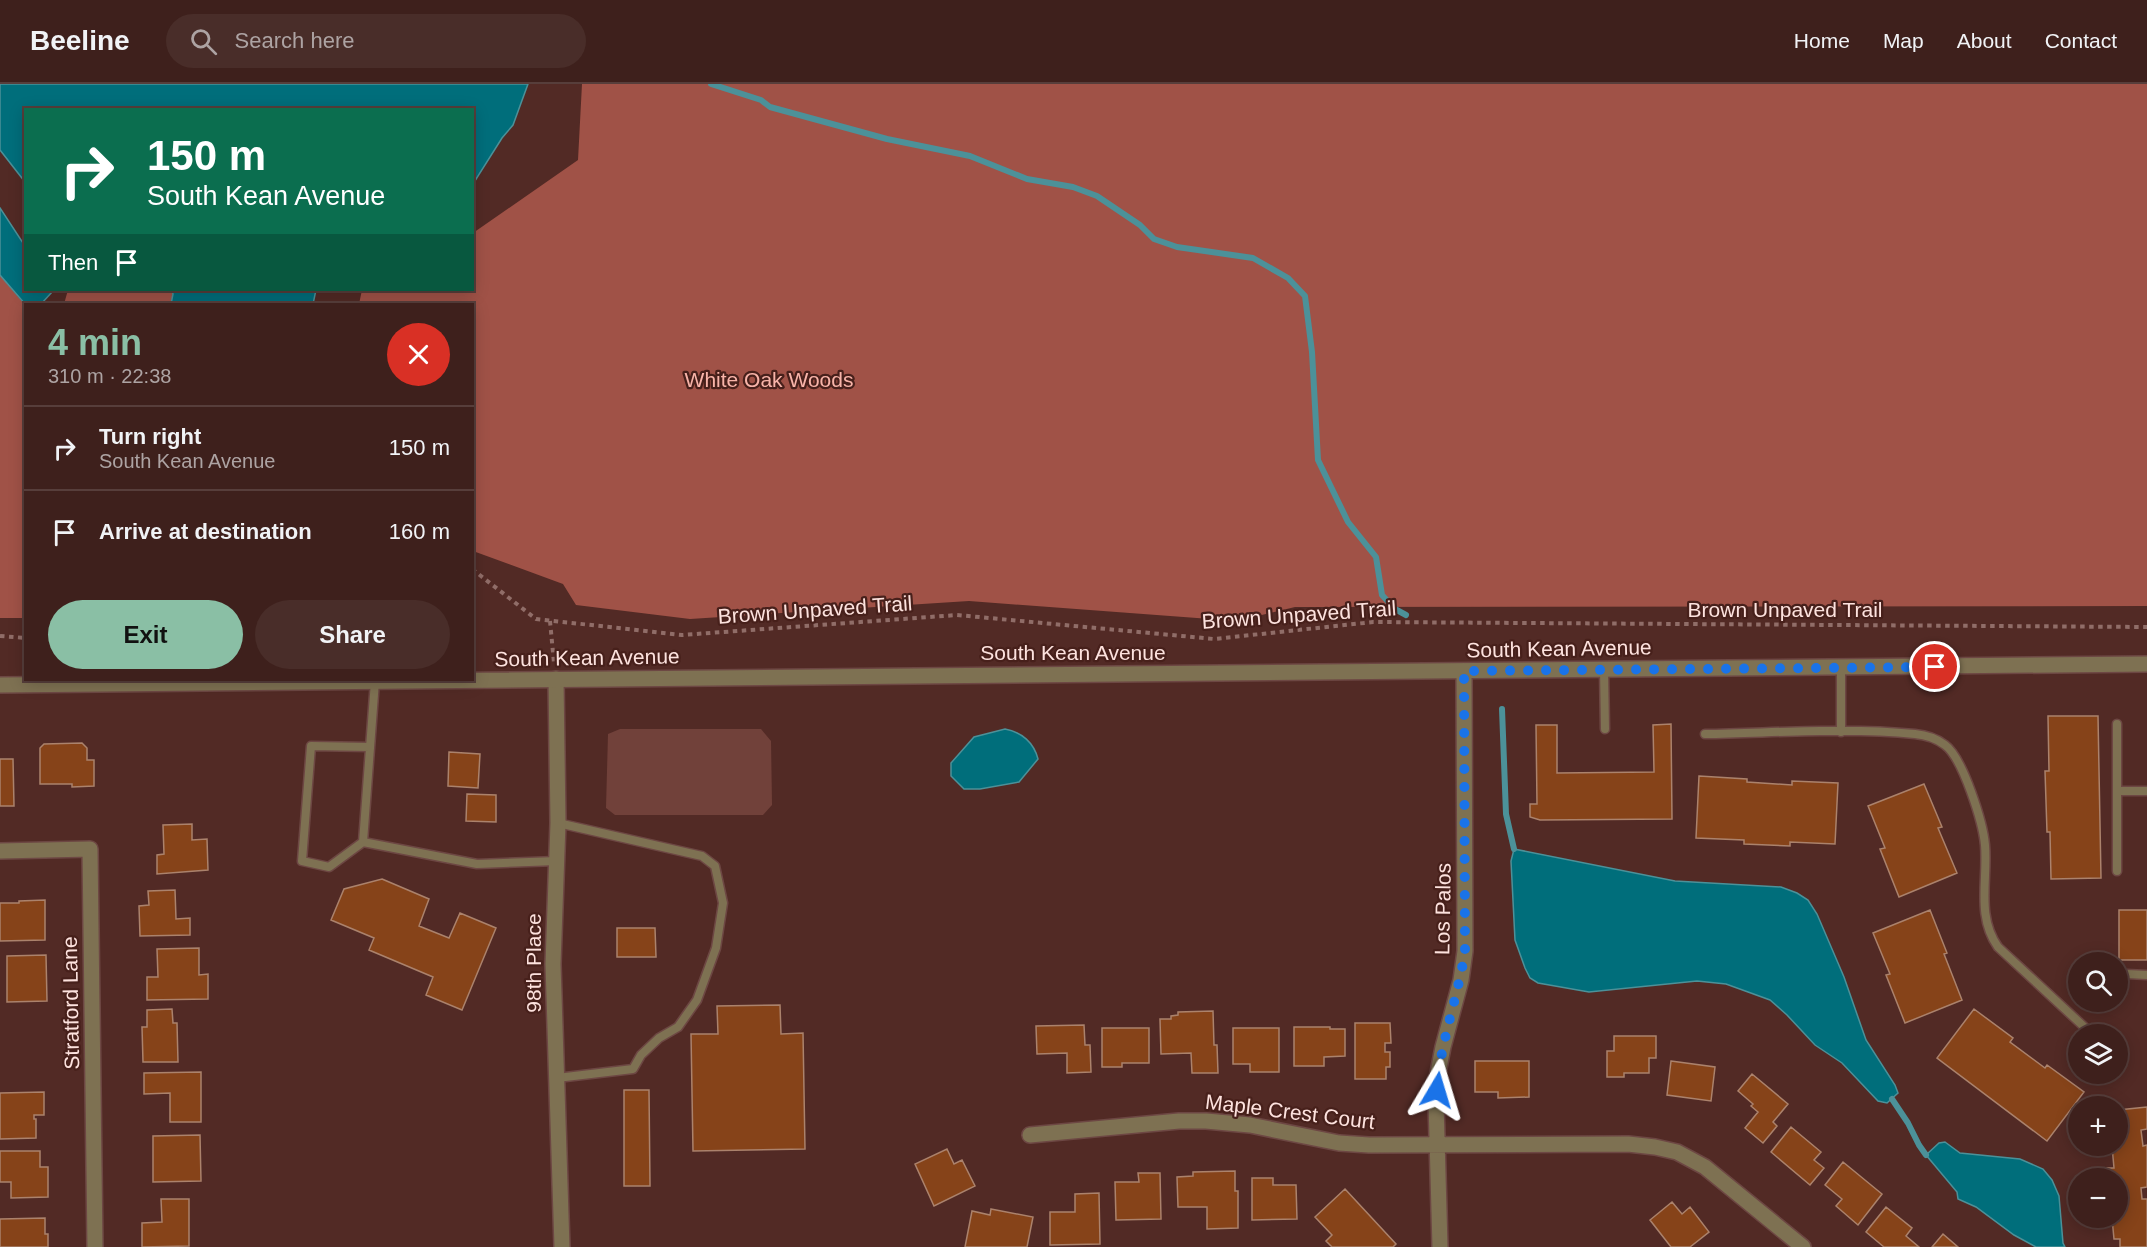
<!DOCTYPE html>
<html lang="en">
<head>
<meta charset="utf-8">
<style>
	:root { --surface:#3e201c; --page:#492d29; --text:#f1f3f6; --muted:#ada3a3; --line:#573e3b; --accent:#8abfa5 }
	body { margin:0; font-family:Helvetica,sans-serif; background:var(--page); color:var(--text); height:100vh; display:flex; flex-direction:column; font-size:22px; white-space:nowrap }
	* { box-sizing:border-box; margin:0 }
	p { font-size:20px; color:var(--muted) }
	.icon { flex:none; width:33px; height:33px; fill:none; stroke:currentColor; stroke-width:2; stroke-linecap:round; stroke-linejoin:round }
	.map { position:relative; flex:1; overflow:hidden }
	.side { position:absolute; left:24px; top:219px; width:450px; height:378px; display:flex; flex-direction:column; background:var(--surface); border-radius:0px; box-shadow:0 3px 15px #0003,0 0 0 2px var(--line) }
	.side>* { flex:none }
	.guide { position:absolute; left:24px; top:24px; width:450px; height:183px; border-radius:0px; box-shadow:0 3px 15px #0003,0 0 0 2px var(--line); background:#0b6e4f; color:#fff; overflow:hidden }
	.fabs { position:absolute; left:2068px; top:868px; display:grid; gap:12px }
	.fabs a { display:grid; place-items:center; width:60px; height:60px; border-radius:50%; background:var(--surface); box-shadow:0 3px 15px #0003,0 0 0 2px var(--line); font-size:30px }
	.pin { position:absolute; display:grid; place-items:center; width:51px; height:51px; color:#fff; margin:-26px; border:3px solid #fff; border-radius:50%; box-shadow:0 2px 6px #0007 }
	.me { position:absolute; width:66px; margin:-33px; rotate:7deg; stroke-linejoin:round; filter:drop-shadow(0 0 4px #0008) }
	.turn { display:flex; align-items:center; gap:21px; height:126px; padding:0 24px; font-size:27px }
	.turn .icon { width:78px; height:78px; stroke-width:2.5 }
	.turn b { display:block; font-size:42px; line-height:51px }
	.then { display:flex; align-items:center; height:57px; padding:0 24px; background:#0003; gap:12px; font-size:22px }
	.round { display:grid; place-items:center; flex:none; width:63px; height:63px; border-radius:32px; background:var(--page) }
	.summary { display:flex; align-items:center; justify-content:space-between; height:102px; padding:0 24px }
	h1 { font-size:36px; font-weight:600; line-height:45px; color:var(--accent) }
	.button { display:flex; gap:12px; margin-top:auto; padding:12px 24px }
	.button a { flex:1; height:69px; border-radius:36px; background:var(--accent); color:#111; font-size:24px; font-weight:600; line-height:69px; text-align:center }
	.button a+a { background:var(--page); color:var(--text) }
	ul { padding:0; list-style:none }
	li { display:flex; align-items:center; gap:18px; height:84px; padding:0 24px; border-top:2px solid var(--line) }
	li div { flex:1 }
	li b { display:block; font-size:22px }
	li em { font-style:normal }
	header { display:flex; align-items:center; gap:36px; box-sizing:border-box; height:84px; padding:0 30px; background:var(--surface); border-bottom:2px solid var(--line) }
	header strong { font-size:28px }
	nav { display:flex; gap:33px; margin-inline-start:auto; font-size:21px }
	.search { width:420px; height:54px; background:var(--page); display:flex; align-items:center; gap:15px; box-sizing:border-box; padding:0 21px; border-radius:33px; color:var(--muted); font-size:22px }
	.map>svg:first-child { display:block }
</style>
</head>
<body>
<header>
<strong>Beeline</strong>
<div class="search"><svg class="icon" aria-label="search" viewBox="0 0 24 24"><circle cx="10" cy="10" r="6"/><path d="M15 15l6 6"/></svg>Search here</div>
<nav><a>Home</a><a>Map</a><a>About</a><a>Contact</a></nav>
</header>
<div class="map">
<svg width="2147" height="1163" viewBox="0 0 2147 1163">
	<rect width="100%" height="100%" fill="#522a25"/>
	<path fill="#71413a" d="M620,645H761L771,657L772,721L763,731H615L606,724L608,650Z"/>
	<path fill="#a05247" d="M582,0H2147V522L1295,523L1237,537L969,517L690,535L576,521L563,500L473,467L472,220H359L362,206H472L473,149L578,76Z
		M0,191L25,221V534H0Z
		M68,206H172L173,210L171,220H64Z"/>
	<path fill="#006e7b" stroke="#4c9199" stroke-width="1.5" d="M0,0H528L513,41L502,54L473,100L472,26H26L25,98L0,66Z
		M0,124L25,162L26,206H51L52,208L41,220H25L0,191Z
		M172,206H316L313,220H171L173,210Z
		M1005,645C1022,648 1034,659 1038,675L1019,698L980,705H964L951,692V679L974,653Z
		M1514,765L1675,797L1781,803L1797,809L1808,816L1817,830L1844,893L1866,956L1895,1001L1898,1009L1887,1019L1878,1017L1842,979L1815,961L1787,931L1770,916L1726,900L1697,897L1589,908L1538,899L1530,894L1525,884L1515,856L1511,777Z
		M1945,1058L1960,1069L2020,1075L2043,1085L2052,1096L2059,1112L2063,1159L2065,1163H2036L2014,1151L1976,1123L1958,1115L1957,1108L1926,1071L1939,1059Z"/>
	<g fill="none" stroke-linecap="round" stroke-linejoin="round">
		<path stroke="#4c9199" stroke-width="6" d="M711,0L761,16L770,23L887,55L970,72L1027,95L1073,103L1097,112L1140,141L1154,155L1177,163L1253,174L1288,194L1305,212L1312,268L1318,376L1348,438L1376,473L1382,511L1395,525L1406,531
			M1502,625L1506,730L1514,765
			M1892,1015L1908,1039L1919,1061L1926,1071"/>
	</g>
	<path fill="#864319" stroke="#ab826c" stroke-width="1.5" d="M2048,632H2098L2101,794L2051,795L2050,748H2047L2045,687H2049Z
		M1671,640L1672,735L1540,736L1530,733V720H1537L1536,641H1557V689L1654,688L1653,641Z
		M82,659L87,664V676H94V702L72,703V700H40V664L44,660Z
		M449,668L480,670L478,704L448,702Z
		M0,675H13L14,722H0Z
		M1699,692L1747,695V698L1792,701V697L1838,699L1835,760L1790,758V762L1744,760V756L1696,754Z
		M1924,700L1942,743L1938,744L1957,789L1899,813L1880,765L1885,764L1868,722Z
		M467,710L496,711V738L466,737Z
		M192,740V756L207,755L208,786L157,790V771L164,770L163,741Z
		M382,795L429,815L419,842L449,854L460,829L496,844L462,926L426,911L433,893L369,866L374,854L331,836L344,805Z
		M175,806L176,835L190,834V851L140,852L139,822L149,821L148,807Z
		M45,816V856L0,857V819H19V817Z
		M1930,826L1947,869L1944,870L1962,916L1905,939L1886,891L1890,890L1873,849Z
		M2119,826H2147V876H2119Z
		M617,844H655L656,873H617Z
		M199,864V891L208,890V915L147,916V893H158L157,865Z
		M46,871L47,917L7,918V872Z
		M780,921L781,950L803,949L805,1065L693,1067L691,950H718L717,922Z
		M172,925L173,939H177L178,978H143L142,943H147V926Z
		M1974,925L2013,954L2010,958L2045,984L2047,981L2084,1008L2047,1057L1937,974Z
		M1213,927L1214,961H1217L1218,989H1192L1191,969L1161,970L1160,935H1171V932L1178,931V928Z
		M1355,939H1390L1391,959H1385V968H1390V983H1386V995H1355Z
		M1084,941L1085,961H1090L1091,988L1067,989V969L1037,970L1036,942Z
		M1294,943H1330V945H1345V972L1324,973V982H1294Z
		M1102,944H1149V979H1122V983H1102Z
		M1233,944H1279V988H1250V980H1233Z
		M1614,952H1656V974H1649V989H1624V993H1607V967H1614Z
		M1475,977H1529V1013L1498,1014V1008H1475Z
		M1671,977L1715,983L1711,1017L1667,1011Z
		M201,988V1038H170V1009L144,1010V989Z
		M1752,990L1788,1020L1773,1038L1777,1042L1763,1059L1745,1044L1758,1028L1751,1022L1753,1020L1738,1007Z
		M624,1006H649L650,1102H624Z
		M44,1008V1031H34V1035H36V1054L0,1055V1009Z
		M2147,1023V1045L2141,1046L2143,1062L2147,1061V1103L2141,1104L2142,1115H2147V1163H2120V1155H2114L2112,1134H2118V1095H2108L2107,1084H2114L2112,1062H2118V1026Z
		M1791,1043L1821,1068L1814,1076L1824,1084L1810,1101L1771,1068Z
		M200,1051L201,1097L153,1098V1052Z
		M947,1065L954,1080L962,1076L975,1102L934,1122L915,1080Z
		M0,1067H40V1083H48V1113L11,1114V1098H0Z
		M1843,1078L1882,1110L1858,1141L1836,1122L1842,1115L1825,1101Z
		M1235,1087V1107H1238V1144L1207,1145V1123H1178L1177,1093L1193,1092V1088Z
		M1138,1089H1160L1161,1135L1116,1136L1115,1098H1139Z
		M1252,1094H1273V1101H1296L1297,1135L1252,1136Z
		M1345,1105L1396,1160L1393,1163H1332L1326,1157L1332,1151L1315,1133Z
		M1099,1109L1100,1160L1050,1161V1128H1075V1110Z
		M161,1115H189V1162L142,1163V1139L162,1138Z
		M1672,1118L1682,1130L1690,1123L1709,1148L1690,1163H1671L1650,1136Z
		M1886,1123L1912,1144L1906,1152L1919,1163H1884L1866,1148Z
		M991,1125L1033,1133L1027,1163H965L972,1127L990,1131Z
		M45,1134V1150H48V1163H0V1135Z
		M1943,1150L1958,1163H1932Z"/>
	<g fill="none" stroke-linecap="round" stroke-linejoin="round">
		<g stroke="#6d4743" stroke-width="11">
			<path id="service" d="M1841,584V648
				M1604,585L1605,645
				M375,597L363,758L477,780L557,777
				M1705,650C1774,649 1846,643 1915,650C1926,651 1936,654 1945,661C1963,674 1983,739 1985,761C1988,796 1976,832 1998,863L2093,951
				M2117,707H2147
				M363,758L329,783L302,777L311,662L370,663
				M2117,787V640
				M2127,890L2147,891
				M557,994L633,985L641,971L659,954L678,943L697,916L716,864L723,819L715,782L702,772L558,739"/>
		</g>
		<g stroke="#6d4743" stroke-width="18">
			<path id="minor" d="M556,595L558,739L553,880L562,1163
				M0,767L90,765L95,1163
				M1030,1051L1179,1037H1206L1250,1041L1339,1059L1369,1061L1628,1060L1655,1063L1677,1068L1705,1083L1803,1163
				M1440,1163L1436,1018L1437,994L1443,963L1461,896L1465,867L1464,587"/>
		</g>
		<g stroke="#6d4743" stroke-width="18">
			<path id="tertiary" d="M0,601L2147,580"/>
		</g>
		<path stroke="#906d68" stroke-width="4" stroke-dasharray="4.5 4.5" stroke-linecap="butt" d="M472,485L536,535L682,551L957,531L1214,555L1373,538L2147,543
			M550,537L554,579
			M0,552L26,554"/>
		<use href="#service" stroke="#7e7152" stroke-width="8"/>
		<use href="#minor" stroke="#7e7152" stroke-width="15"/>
		<use href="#tertiary" stroke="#7e7152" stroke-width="15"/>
	</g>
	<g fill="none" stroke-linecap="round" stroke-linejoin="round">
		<path stroke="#1a73e8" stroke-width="10" stroke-dasharray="0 18" d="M1437,1006C1440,958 1458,914 1465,867L1464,587L1935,583"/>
	</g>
	<g text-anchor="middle" stroke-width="4.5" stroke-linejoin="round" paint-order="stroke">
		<g font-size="21" fill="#f8b4a9" stroke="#47201b">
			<text x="769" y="303">White Oak Woods</text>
		</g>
		<g font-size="21" fill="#fde2de" stroke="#47201b">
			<text transform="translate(815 526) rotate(-4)" y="7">Brown Unpaved Trail</text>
			<text x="1785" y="533">Brown Unpaved Trail</text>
			<text transform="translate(1299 531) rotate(-4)" y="7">Brown Unpaved Trail</text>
			<text transform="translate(1559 565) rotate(-1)" y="7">South Kean Avenue</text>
			<text x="1073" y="576">South Kean Avenue</text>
			<text transform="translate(587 574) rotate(-1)" y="7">South Kean Avenue</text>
			<text transform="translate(1443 825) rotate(-89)" y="7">Los Palos</text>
			<text transform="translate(534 879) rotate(-90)" y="7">98th Place</text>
			<text transform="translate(71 919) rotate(-91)" y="7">Stratford Lane</text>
			<text transform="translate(1290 1028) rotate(7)" y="7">Maple Crest Court</text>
		</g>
	</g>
</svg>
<div class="fabs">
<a><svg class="icon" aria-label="search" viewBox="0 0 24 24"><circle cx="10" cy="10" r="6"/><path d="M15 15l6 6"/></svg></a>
<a><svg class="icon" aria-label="layers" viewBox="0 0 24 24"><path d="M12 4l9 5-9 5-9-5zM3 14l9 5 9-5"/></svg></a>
<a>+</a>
<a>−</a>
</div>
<div class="pin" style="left:1935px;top:583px;background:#d93025"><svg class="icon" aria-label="arrive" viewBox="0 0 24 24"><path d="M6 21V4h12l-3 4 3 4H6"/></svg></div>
<svg class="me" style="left:1437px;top:1006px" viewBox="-20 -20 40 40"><path d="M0-17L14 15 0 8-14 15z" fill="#1a73e8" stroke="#fff" stroke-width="4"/></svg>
<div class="guide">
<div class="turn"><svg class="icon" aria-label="right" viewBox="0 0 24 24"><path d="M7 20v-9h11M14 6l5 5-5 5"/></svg><div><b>150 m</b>South Kean Avenue</div></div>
<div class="then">Then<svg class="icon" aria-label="arrive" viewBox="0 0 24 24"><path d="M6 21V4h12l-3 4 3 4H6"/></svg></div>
</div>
<section class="side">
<div class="summary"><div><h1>4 min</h1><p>310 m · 22:38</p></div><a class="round" style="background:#d93025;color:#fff"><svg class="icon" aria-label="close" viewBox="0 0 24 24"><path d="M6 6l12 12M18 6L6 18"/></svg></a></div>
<ul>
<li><svg class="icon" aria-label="right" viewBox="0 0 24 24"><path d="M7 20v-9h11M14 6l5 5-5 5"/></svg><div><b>Turn right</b><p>South Kean Avenue</p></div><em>150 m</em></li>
<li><svg class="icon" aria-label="arrive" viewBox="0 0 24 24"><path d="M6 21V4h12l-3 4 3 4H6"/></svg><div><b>Arrive at destination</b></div><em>160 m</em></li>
</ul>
<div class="button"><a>Exit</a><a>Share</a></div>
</section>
</div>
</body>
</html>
